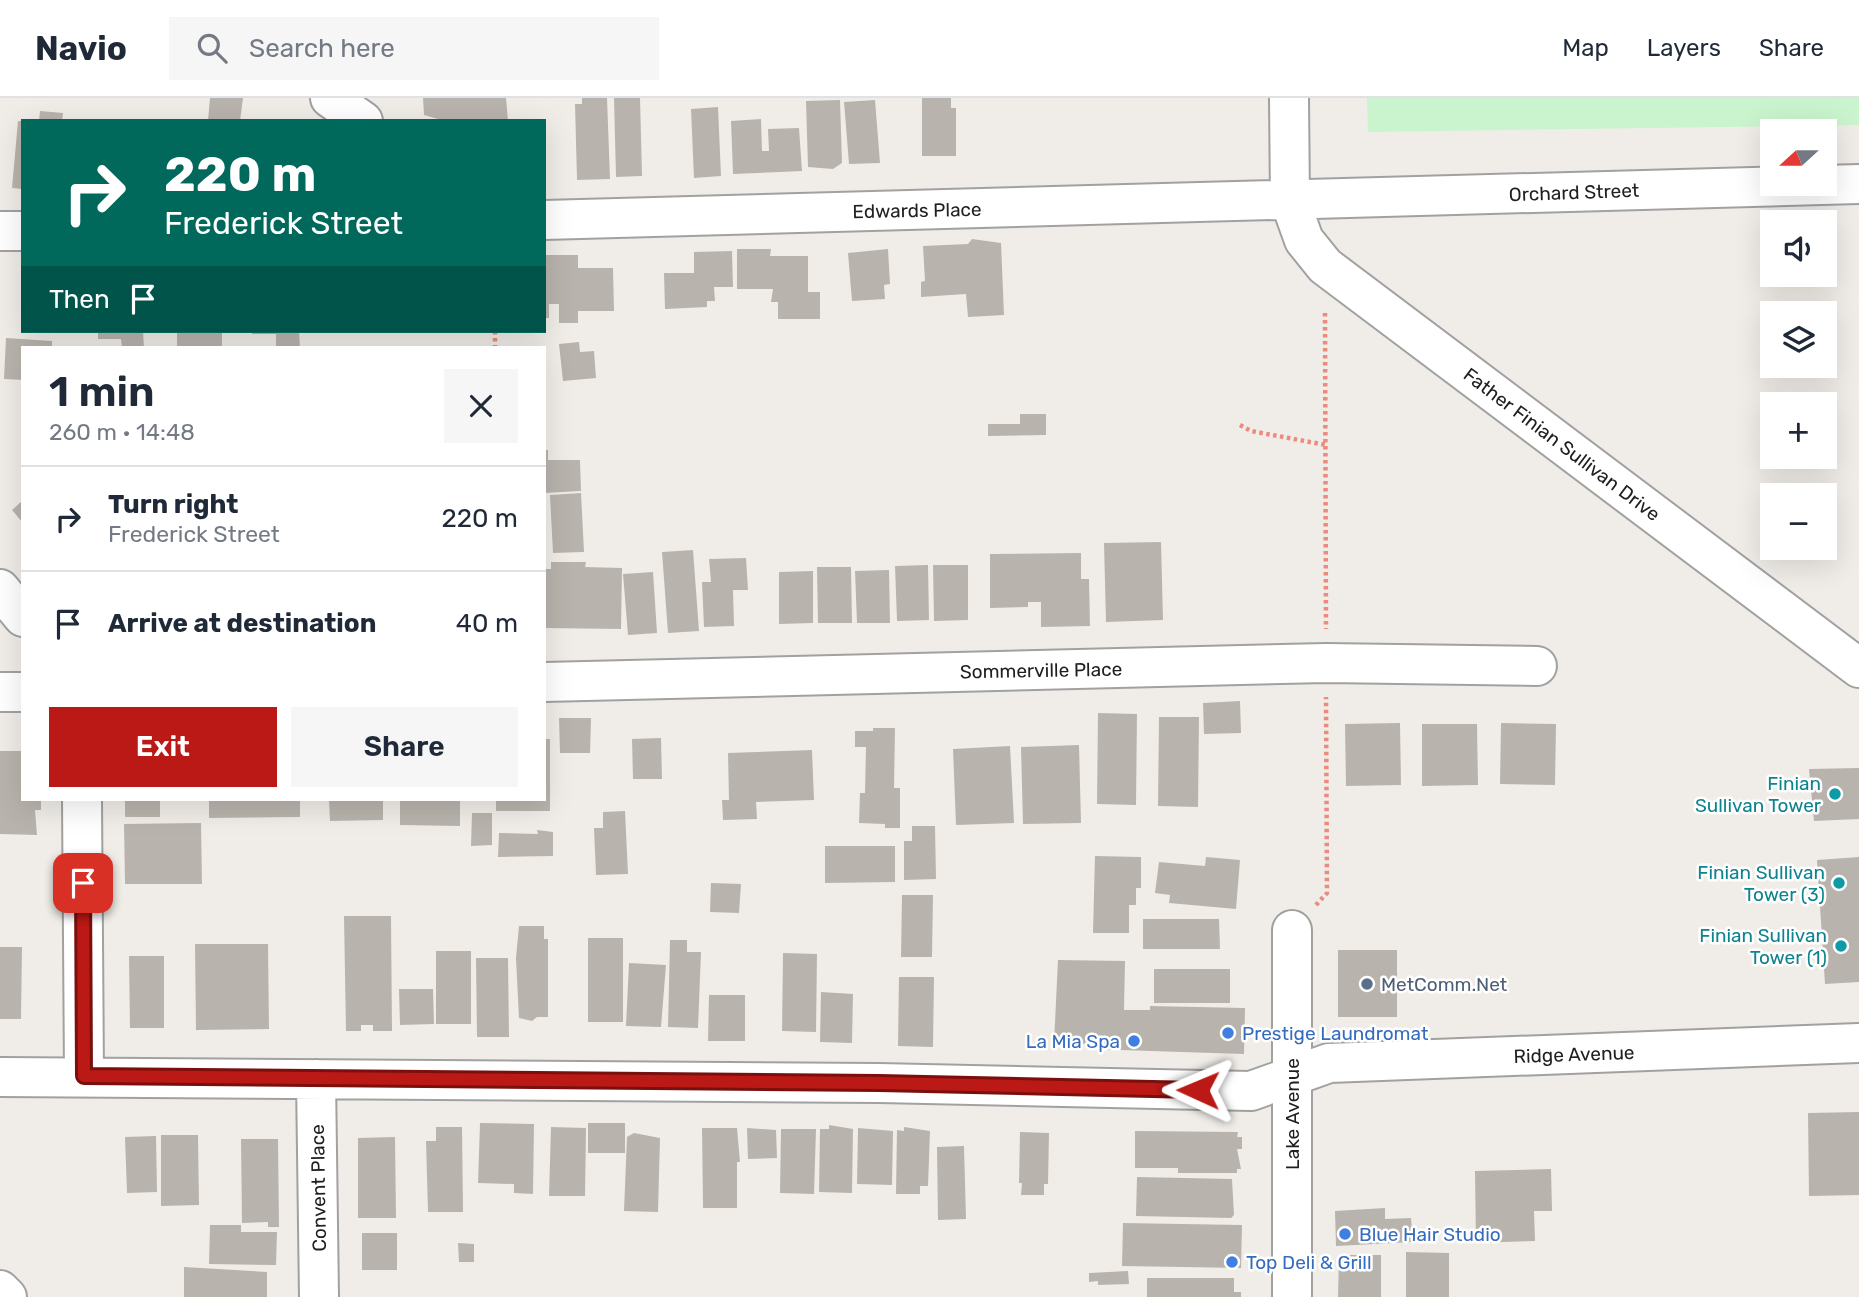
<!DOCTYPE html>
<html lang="en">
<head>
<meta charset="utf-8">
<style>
	:root { --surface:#fff; --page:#f6f6f7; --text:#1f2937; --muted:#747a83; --line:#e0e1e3; --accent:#bb1915 }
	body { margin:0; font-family:Rubik,sans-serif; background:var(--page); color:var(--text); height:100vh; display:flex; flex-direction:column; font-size:26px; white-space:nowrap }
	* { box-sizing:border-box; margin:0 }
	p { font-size:23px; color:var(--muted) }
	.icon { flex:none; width:38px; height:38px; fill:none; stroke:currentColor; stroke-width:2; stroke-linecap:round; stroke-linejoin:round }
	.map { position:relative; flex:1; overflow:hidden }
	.side { position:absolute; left:21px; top:248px; width:525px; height:455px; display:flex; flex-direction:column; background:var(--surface); border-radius:0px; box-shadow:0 7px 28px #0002 }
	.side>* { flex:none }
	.banner { position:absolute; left:21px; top:21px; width:525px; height:214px; border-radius:0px; box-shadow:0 7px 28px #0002; background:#00695c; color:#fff; overflow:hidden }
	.needle { width:46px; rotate:249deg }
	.controls { position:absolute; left:1760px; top:21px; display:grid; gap:14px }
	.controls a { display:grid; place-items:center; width:77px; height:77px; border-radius:0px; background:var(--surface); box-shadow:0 7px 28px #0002; font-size:35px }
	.pin { position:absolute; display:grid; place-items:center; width:60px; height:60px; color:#fff; margin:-30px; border-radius:14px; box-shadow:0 4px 10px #0006 }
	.me { position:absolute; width:77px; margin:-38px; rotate:271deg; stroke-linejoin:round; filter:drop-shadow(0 0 5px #0008) }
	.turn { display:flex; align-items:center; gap:24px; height:147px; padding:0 28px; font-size:32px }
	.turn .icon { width:91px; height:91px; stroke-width:2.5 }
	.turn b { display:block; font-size:49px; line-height:60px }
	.then { display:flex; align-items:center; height:66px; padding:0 28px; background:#0003; gap:14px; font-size:26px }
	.round { display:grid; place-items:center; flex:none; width:74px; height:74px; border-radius:0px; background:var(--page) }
	.head { display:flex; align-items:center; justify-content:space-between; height:119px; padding:0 28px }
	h1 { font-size:42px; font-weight:600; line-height:52px }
	.primary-button { display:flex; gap:14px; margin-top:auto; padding:14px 28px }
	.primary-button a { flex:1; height:80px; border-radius:0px; background:var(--accent); color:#fff; font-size:28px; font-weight:600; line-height:80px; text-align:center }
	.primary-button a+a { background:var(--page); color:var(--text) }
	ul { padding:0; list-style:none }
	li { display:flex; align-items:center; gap:21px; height:105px; padding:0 28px; border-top:2px solid var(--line) }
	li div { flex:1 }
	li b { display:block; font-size:26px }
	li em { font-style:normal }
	header { display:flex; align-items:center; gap:42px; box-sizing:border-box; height:98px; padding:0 35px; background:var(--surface); border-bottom:2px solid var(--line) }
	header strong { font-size:33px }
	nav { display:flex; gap:38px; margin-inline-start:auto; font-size:24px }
	.search { width:490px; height:63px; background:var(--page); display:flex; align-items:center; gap:18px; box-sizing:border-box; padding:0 24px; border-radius:0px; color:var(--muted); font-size:26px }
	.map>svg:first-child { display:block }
</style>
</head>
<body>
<header>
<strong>Navio</strong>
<div class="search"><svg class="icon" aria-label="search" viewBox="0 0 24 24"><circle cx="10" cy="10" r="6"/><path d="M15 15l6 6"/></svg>Search here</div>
<nav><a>Map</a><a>Layers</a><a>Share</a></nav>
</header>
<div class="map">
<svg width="1859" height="1199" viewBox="0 0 1859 1199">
	<rect width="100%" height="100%" fill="#f0ede8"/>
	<path fill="#caf4ce" d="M1367,0H1859V27L1368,34Z"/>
	<path fill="#b9b3ad" d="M210,0H243L240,23H208Z
		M423,0H506L508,23H445L424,17Z
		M582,0H607L610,81L577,82L575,6H582Z
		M614,0H640L642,78L616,79Z
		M922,0H951V10H956V58H922Z
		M840,2L842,65L833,71L808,69L806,3Z
		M875,2L880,65L849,66L844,4Z
		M718,9L721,78L694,80L691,11Z
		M40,13L63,15L62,23H39Z
		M761,21L762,53H769L768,31L799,30L802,73L733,76L731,23Z
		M18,23H23V91L12,90Z
		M972,141L1001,145L1004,217L968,219L966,196L921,199V184L925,183L923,148L968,146Z
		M737,151H771L770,158H808V194H820V221H778V204H771L773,191H737Z
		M888,151L890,186L884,187L885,201L852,203L848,155Z
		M732,153L733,189H714L715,203H707V209L665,211L664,175H694V154Z
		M544,157H578V170H613L614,213H578V225H559V206H549V220H544Z
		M98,233H143L144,250H122L121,241H98Z
		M177,233H222V248L177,250Z
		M252,233H299L300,250H276V236H252Z
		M6,240L52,243V250H23V282L4,281Z
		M579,244L580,254L594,253L596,280L563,283L559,246Z
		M1020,316H1046V337L988,338V326H1020Z
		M544,352H548V362H580L581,393L544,395Z
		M581,395L584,454L553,455L550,397Z
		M23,402V425L12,412Z
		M1161,444L1163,522L1106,524L1104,445Z
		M693,452L699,533L668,535L662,454Z
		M1081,455V481H1089L1090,528L1041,529V504H1028V509L990,510V456Z
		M746,460L748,492H733L734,528L704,529L702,484H711L709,461Z
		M551,464H586L585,469L622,470L621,531L544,530V471H551Z
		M928,467L929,522L897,523L895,468Z
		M933,467H968V522L934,523Z
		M817,469H851L852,525H818Z
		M889,472L890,525H857L855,473Z
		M813,473V525L779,526V474Z
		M653,474L657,535L628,537L623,476Z
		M1240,603L1241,635L1204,636L1203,605Z
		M1098,615L1137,616L1136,707L1097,706Z
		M1159,619H1199L1198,709L1158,708Z
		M559,620H591L590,655H560Z
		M1400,625L1401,687L1346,688L1345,626Z
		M1501,625L1556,626L1555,687L1500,686Z
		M1422,626H1477L1478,687L1422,688Z
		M873,630H895L894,690H900V730H885V726L859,725L860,695H865L866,649H855V633H873Z
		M661,640L662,681H633L632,641Z
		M544,641H550V713H496V702H544Z
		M1079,647L1081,725L1023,726L1021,649Z
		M1010,648L1014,725L956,727L953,651Z
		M812,652L814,702L756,704L757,721L723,722L722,702H729L728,655Z
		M0,653H23V702H41V712H35L37,737L0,736Z
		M1859,670V721L1814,723L1809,671Z
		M125,702H160V719H125Z
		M209,702H300V719L209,720Z
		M329,702H383V722L330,723Z
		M400,702H460V728L400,727Z
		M625,713L628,776L596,777L594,730H603V714Z
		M472,715H492V747L471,748Z
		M201,725L202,786H125L124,726Z
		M912,728H935L936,781L904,782V743H912Z
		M537,732L553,734V758L498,759L499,735L538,736Z
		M825,748H895V784L825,785Z
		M1095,758L1141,759V790H1136V807H1129V835H1093Z
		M1206,759L1240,762L1236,811L1169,805L1170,797L1155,795L1159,764L1205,768Z
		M1859,759V884L1825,886L1817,762Z
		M711,785L741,786L739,815L710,814Z
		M902,797H933L932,859H901Z
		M344,818H391L392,933H373V927H361V933H346Z
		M1143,821H1219L1220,851H1143Z
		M519,828H544V841H548V919H537L532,923L519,920L516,860Z
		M588,840H623V924H588Z
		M670,842H687V854H701L698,930L668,929Z
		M195,846H268L269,931L196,932Z
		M0,849H22L21,921H0Z
		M1338,852H1397V919H1338Z
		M436,853H471V926H436Z
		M783,855L817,856L816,934L782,933Z
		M129,858H164V930H130Z
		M476,860H508L509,939H477Z
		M1058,862L1125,863L1124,912H1150V908L1245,910L1244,956L1089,951V946L1054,945Z
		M629,865L666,867L661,929L626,928Z
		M1154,871H1230V905H1154Z
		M899,879H934L933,949L898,948Z
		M399,891H433L434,926L400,927Z
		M821,894L853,896L852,945L820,944Z
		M709,897H745V943H708Z
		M1859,1014V1097L1809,1098L1808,1015Z
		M480,1025L534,1026L533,1096L514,1095V1086L478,1085Z
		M588,1025H625V1055H588Z
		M829,1027L853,1031L852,1095L819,1094L820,1031H829Z
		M436,1029H462L463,1114H428L426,1043H436Z
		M551,1029L586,1030L585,1098H549Z
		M904,1029L930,1033L928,1088H920V1096H896L897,1032L904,1033Z
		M702,1030H737L740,1064H737V1110H703Z
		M747,1030L776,1032L777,1060L748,1061Z
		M858,1030L893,1033L892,1087L857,1086Z
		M781,1031H816L814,1096L780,1095Z
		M1135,1033L1238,1034L1237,1039H1242V1051H1237L1241,1071H1237V1075H1178V1070H1135Z
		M1020,1034L1049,1035L1048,1086H1044V1097H1021L1022,1085H1019Z
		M634,1035L660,1040L658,1114L624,1113L627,1039Z
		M161,1037H198L199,1107L161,1108Z
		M156,1038L157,1094L127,1095L125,1039Z
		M395,1039L396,1120H358V1040Z
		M241,1041H278L279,1129H268V1124L242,1125Z
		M964,1048L966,1121L938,1122L937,1049Z
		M1551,1071L1552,1113H1534L1535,1143L1476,1145L1475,1073Z
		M1137,1079L1232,1081L1234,1117L1231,1120L1136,1118Z
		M1385,1110V1121L1411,1120L1413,1144L1336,1148L1335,1113Z
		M1123,1125L1242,1127L1241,1170L1122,1168Z
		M210,1127H241V1134H277L276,1167L209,1166Z
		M362,1135H397V1172H362Z
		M458,1145L474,1146V1164H459Z
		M1406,1154L1449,1155V1199H1406Z
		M1339,1157H1381V1199H1338Z
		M184,1169L267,1174V1199H184Z
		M1128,1173L1129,1186L1098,1187V1183L1089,1184V1175Z
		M1147,1180H1234V1194H1241V1199H1147Z"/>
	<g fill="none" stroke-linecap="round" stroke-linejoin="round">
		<g stroke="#a1a1a1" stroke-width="42">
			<path id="minor" d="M330,0L363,23
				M1289,0L1290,103L1304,142L1325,168L1859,570
				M544,122L1859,86
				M0,133H23
				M0,491L23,519
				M544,584L1326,565L1537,568
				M0,594H23
				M82,702L84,978
				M1292,832V1199
				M0,979L879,985L1251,993L1329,965L1859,945
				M316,981L319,1199
				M0,1192L7,1199"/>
		</g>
		<path stroke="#ec8a7c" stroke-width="4.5" stroke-dasharray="3.5 3.5" stroke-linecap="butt" d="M1325,215L1326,531
			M495,233V250
			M1240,327L1251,333L1326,347
			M1316,807L1327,795L1326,599"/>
		<use href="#minor" stroke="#fff" stroke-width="38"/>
	</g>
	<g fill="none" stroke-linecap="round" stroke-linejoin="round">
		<g stroke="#7a100e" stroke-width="18">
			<path id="route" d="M83,785L84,978L879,985L1198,992"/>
		</g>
		<use href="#route" stroke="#bb1915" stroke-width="12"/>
	</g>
	<g fill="#0f9aa8" stroke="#fff" stroke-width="2.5">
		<circle cx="1835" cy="696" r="7"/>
		<circle cx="1839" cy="785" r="7"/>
		<circle cx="1841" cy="848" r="7"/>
	</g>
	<circle fill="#5c6f8a" stroke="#fff" stroke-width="2.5" cx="1367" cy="886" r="7"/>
	<g fill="#3f7fe0" stroke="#fff" stroke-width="2.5">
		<circle cx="1228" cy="935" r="7"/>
		<circle cx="1134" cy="943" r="7"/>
		<circle cx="1345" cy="1136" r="7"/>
		<circle cx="1232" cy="1164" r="7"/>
	</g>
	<g text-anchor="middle" stroke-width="5" stroke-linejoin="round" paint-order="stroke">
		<g font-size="19" fill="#202020" stroke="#fff">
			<text transform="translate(1574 94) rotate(-2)" y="7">Orchard Street</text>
			<text transform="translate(917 112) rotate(-1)" y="7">Edwards Place</text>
			<text transform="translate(1562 346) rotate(37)" y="7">Father Finian Sullivan Drive</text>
			<text transform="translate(1041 572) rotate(-1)" y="7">Sommerville Place</text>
			<text transform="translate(1574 956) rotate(-2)" y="7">Ridge Avenue</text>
			<text transform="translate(1292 1016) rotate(-90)" y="7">Lake Avenue</text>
			<text transform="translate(318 1090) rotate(-91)" y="7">Convent Place</text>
		</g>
		<g font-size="19" fill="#0d838f" stroke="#fff" text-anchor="end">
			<text x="1821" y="692">Finian<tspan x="1821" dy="22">Sullivan Tower</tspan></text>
			<text x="1825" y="781">Finian Sullivan<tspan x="1825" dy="22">Tower (3)</tspan></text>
			<text x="1827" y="844">Finian Sullivan<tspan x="1827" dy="22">Tower (1)</tspan></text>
		</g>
		<g font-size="19" fill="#4e5e75" stroke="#fff" text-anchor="start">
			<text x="1381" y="893">MetComm.Net</text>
		</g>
		<g font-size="19" fill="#366cbe" stroke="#fff" text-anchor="start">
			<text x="1242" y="942">Prestige Laundromat</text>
			<text x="1120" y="950" text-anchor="end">La Mia Spa</text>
			<text x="1359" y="1143">Blue Hair Studio</text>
			<text x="1246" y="1171">Top Deli &amp; Grill</text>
		</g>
	</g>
</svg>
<div class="controls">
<a><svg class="needle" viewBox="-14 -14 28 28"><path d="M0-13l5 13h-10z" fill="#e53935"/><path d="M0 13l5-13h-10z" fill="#747a83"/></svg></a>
<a><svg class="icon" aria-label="sound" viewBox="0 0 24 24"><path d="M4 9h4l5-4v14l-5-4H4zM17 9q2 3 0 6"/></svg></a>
<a><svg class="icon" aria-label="layers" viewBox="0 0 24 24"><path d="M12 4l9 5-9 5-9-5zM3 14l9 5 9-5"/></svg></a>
<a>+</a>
<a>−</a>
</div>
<div class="pin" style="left:83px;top:785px;background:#d93025"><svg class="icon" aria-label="arrive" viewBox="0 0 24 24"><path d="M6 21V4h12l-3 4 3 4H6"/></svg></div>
<svg class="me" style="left:1198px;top:992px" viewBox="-20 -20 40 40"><path d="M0-17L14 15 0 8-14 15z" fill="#bb1915" stroke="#fff" stroke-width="4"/></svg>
<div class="banner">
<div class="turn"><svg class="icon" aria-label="right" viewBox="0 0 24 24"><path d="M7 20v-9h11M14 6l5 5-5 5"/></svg><div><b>220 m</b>Frederick Street</div></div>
<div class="then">Then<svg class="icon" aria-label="arrive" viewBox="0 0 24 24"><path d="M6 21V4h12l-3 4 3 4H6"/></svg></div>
</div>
<section class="side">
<div class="head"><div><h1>1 min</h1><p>260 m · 14:48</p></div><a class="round"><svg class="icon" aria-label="close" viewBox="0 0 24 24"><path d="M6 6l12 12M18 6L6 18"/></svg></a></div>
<ul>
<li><svg class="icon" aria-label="right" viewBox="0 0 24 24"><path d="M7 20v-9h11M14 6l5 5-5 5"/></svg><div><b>Turn right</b><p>Frederick Street</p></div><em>220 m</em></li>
<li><svg class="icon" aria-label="arrive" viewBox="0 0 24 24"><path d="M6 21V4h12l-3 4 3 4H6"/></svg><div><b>Arrive at destination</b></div><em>40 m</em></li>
</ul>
<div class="primary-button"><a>Exit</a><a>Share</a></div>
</section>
</div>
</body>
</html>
